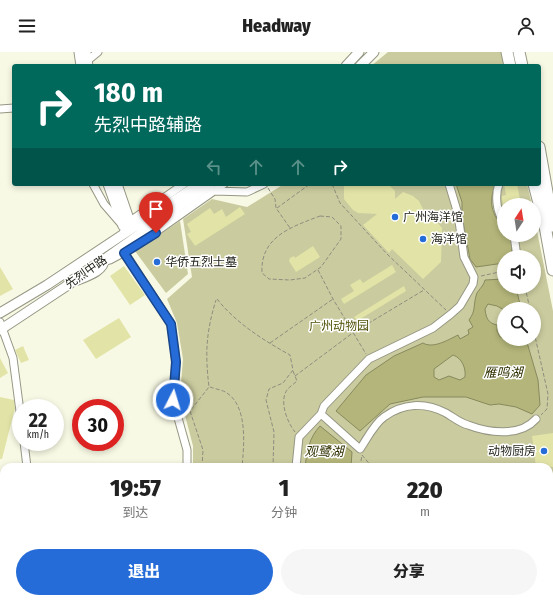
<!DOCTYPE html>
<html lang="zh">
<head>
<meta charset="utf-8">
<style>
	:root { --surface:#fff; --page:#f6f6f6; --text:#222; --muted:#767676; --accent:#256cd8 }
	body { margin:0; font-family:"Fira Sans Condensed","Noto Sans SC",sans-serif; background:var(--page); color:var(--text); height:100vh; display:flex; flex-direction:column; font-size:15px; white-space:nowrap }
	* { box-sizing:border-box; margin:0 }
	p { font-size:13px; color:var(--muted) }
	.icon { flex:none; width:22px; height:22px; fill:none; stroke:currentColor; stroke-width:2; stroke-linecap:round; stroke-linejoin:round }
	.map { position:relative; flex:1; overflow:hidden }
	.side { position:absolute; left:0px; top:411px; width:553px; height:140px; display:flex; flex-direction:column; background:var(--surface); border-radius:12px 12px 0 0; box-shadow:0 2px 6px #0003 }
	.side>* { flex:none }
	.top-card { position:absolute; left:12px; top:12px; width:529px; height:122px; border-radius:4px; box-shadow:0 2px 6px #0003; background:#00695c; color:#fff; overflow:hidden }
	.needle { width:26px; rotate:12deg }
	.controls { position:absolute; left:497px; top:146px; display:grid; gap:8px }
	.controls a { display:grid; place-items:center; width:44px; height:44px; border-radius:50%; background:var(--surface); box-shadow:0 2px 6px #0003; font-size:20px }
	.speed { position:absolute; left:12px; top:347px; display:flex; gap:8px; font-size:20px; font-weight:700; text-align:center }
	.speed>* { display:grid; place-content:center; width:52px; height:52px; border-radius:50%; background:var(--surface); box-shadow:0 2px 6px #0003; line-height:1 }
	.speed small { font-size:10px; font-weight:400 }
	.speed .limit { border:6px solid #d22; background:#fff; color:#111 }
	.pin { position:absolute; display:grid; place-items:center; width:34px; height:34px; color:#fff; margin:-41px -17px; border-radius:50% 50% 50% 0; rotate:-45deg; box-shadow:0 0 4px #0007 }
	.pin .icon { rotate:45deg }
	.me { position:absolute; width:44px; margin:-22px; rotate:5deg; stroke-linejoin:round; filter:drop-shadow(0 0 3px #0008) }
	.turn { display:flex; align-items:center; gap:14px; height:84px; padding:0 16px; font-size:18px }
	.turn .icon { width:52px; height:52px; stroke-width:2.5 }
	.turn b { display:block; font-size:28px; line-height:34px }
	.lanes { display:flex; align-items:center; height:38px; padding:0 16px; background:#0003; justify-content:center; gap:20px; direction:ltr }
	.lanes .off { opacity:.35 }
	.eta { display:flex; justify-content:space-evenly; align-items:center; height:68px; text-align:center }
	.eta b { font-size:24px; font-weight:800; line-height:28px }
	.primary-button { display:flex; gap:8px; margin-top:auto; padding:8px 16px }
	.primary-button a { flex:1; height:46px; border-radius:24px; background:var(--accent); color:#fff; font-size:16px; font-weight:800; line-height:46px; text-align:center }
	.primary-button a+a { background:var(--page); color:var(--text) }
	header { display:flex; justify-content:space-between; align-items:center; height:52px; padding:0 16px; background:var(--surface); font-size:18px; font-weight:800 }
	.map>svg:first-child { display:block }
</style>
</head>
<body>
<header><svg class="icon" aria-label="menu" viewBox="0 0 24 24"><path d="M4 6h16M4 12h16M4 18h16"/></svg>Headway<svg class="icon" aria-label="person" viewBox="0 0 24 24"><circle cx="12" cy="8" r="4"/><path d="M4 21q1-7 8-7t8 7"/></svg></header>
<div class="map">
<svg width="553" height="551" viewBox="0 0 553 551">
	<rect width="100%" height="100%" fill="#f8f9e4"/>
	<path fill="#cacb9e" fill-rule="evenodd" d="M388,0H501L504,14H371Z
		M284,132H527L532,153H504V183H534V164L553,259V551H184L185,547H549V415H193V394L180,344L183,307L177,271L167,247L192,225L183,167L212,147L247,155ZM504,205H534V235H504ZM504,257H534V287H504Z
		M180,169L188,222L166,241L135,199Z"/>
	<path fill="#b3b57a" stroke="#888a5e" fill-rule="evenodd" d="M456,132H496C488,148 491,163 504,175V183H511L512,205H504V211L476,215L470,207L462,165V150Z
		M504,227V235H516L521,257L504,258L497,254L488,252L485,257C486,266 488,271 497,273V279L500,285H504V287H526L538,328L540,353L532,362L516,355L499,352L490,353L466,345H423L390,352L360,379L336,359L366,323L394,304L423,291C433,297 448,288 458,283L460,287L469,282L468,278L473,275L469,268C476,258 473,255 476,244C477,238 483,236 485,228ZM453,303C462,306 466,316 465,325L460,328L449,324L439,328L434,325V317Z
		M320,374L352,400L351,415H305C307,399 309,386 320,374Z"/>
	<path fill="#e2e4a7" d="M344,132L390,134L395,139V147L403,140L413,144L419,149L424,159L428,163L430,162L442,176L441,210L423,227L392,197L389,201L363,173L377,162L358,161L353,158L344,147Z
		M504,132H517L521,153H504V160L502,146V144L506,143Z
		M240,155L245,162L195,194L187,182L191,180L187,172L210,156L214,162L222,157L226,165Z
		M313,194L320,205L296,220L289,209L290,206L294,204L295,206Z
		M392,213L396,220L344,252L341,247L354,239L350,233L360,227L363,231Z
		M124,214L145,243L130,253L110,224Z
		M0,215L13,237L0,244Z
		M404,234L406,239L357,269L354,265Z
		M119,266L131,285L96,307L83,288Z
		M23,294L29,308L21,311L15,298Z
		M0,306L8,321L0,326Z
		M0,345L14,348L15,356L2,407H0Z
		M553,381V415H536L532,384Z"/>
	<g fill="none" stroke-linecap="round" stroke-linejoin="round">
		<g stroke="#969784" stroke-width="9">
			<path id="minor" d="M87,9L98,0
				M0,57L14,56
				M93,132L104,152L123,174L184,132
				M499,132C495,142 496,161 504,169
				M215,139L247,140L264,132
				M514,183L517,205
				M121,195L171,272L176,310L173,348L187,398V415
				M103,210L110,208L136,194L224,132
				M78,229C88,225 106,219 105,207
				M0,270L13,306L21,367
				M321,362L360,397C367,387 374,372 384,365C403,351 425,350 446,361C453,365 460,371 468,373C489,381 520,385 536,367
				M24,390L27,415
				M296,415L299,385L321,362L324,354L369,307L433,276L451,262L460,254L473,232L474,225L464,205L458,162L449,132
				M60,547L61,551
				M308,547L309,551
				M175,551L176,547"/>
		</g>
		<g stroke="#969784" stroke-width="11">
			<path id="major" d="M79,0L81,14
				M86,0L88,14
				M346,14L359,0
				M360,14L374,0
				M108,132L123,174
				M117,132L130,170L124,181
				M0,261L47,233L199,132
				M0,278L65,235L211,132"/>
		</g>
		<g stroke="#969784" stroke-width="13">
			<path id="highway" d="M507,0L510,14
				M519,0L522,14
				M539,95L553,174
				M534,132L545,174L553,218"/>
		</g>
		<path stroke="#8e8e80" stroke-width="1" stroke-dasharray="4 2" stroke-linecap="butt" d="M332,132L340,151L387,202L446,258
			M268,136L275,147L276,156L290,176
			M277,156L310,132
			M320,164L332,165L341,174V187L321,215L305,226L290,228L269,227L262,221C260,185 291,175 320,164Z
			M318,218L333,247L366,302
			M481,224L504,219
			M525,235L530,257
			M217,247C236,271 263,288 290,303L293,318L283,331L269,337L266,348L274,380L273,415
			M534,280L548,342L547,357L541,363
			M270,291L333,247
			M293,319L297,329C294,332 289,335 287,338C279,349 287,370 295,380
			M295,324L354,280L424,238
			M210,335C215,337 223,338 227,341C248,355 244,394 242,415
			M362,403L372,415
			M202,415L203,398L190,359L209,335C205,302 206,280 216,248
			M360,415L362,403
			M441,547L442,551
			M483,547L499,548
			M499,547L500,551
			M463,551L466,547"/>
		<use href="#minor" stroke="#fff" stroke-width="7"/>
		<use href="#major" stroke="#fff" stroke-width="9"/>
		<use href="#highway" stroke="#fff" stroke-width="11"/>
	</g>
	<g fill="none" stroke-linecap="round" stroke-linejoin="round">
		<g stroke="#18468c" stroke-width="10">
			<path id="route" d="M156,181L124,201L171,272L176,310L173,348"/>
		</g>
		<use href="#route" stroke="#256cd8" stroke-width="7"/>
	</g>
	<g fill="#256cd8" stroke="#fff" stroke-width="1.5">
		<circle cx="395" cy="165" r="4"/>
		<circle cx="423" cy="187" r="4"/>
		<circle cx="157" cy="210" r="4"/>
		<circle cx="544" cy="399" r="4"/>
	</g>
	<g text-anchor="middle" stroke-width="3" stroke-linejoin="round" paint-order="stroke">
		<g font-size="12" fill="#24241c" stroke="#fff" text-anchor="start">
			<text x="403" y="169">广州海洋馆</text>
			<text x="431" y="191">海洋馆</text>
			<text x="165" y="214">华侨五烈士墓</text>
			<text x="536" y="403" text-anchor="end">动物厨房</text>
		</g>
		<g font-size="12" fill="#24241c" stroke="#fff">
			<text transform="translate(86 220) rotate(-35)" y="4">先烈中路</text>
		</g>
		<g font-size="12" fill="#515109" stroke="#fff">
			<text x="339" y="278">广州动物园</text>
		</g>
		<g font-size="13" font-style="italic" fill="#303000" stroke="#fff">
			<text x="503" y="325">雁鸣湖</text>
			<text x="324" y="404">观鹭湖</text>
		</g>
	</g>
</svg>
<div class="controls">
<a><svg class="needle" viewBox="-14 -14 28 28"><path d="M0-13l5 13h-10z" fill="#e53935"/><path d="M0 13l5-13h-10z" fill="#767676"/></svg></a>
<a><svg class="icon" aria-label="sound" viewBox="0 0 24 24"><path d="M4 9h4l5-4v14l-5-4H4zM17 9q2 3 0 6"/></svg></a>
<a><svg class="icon" aria-label="search" viewBox="0 0 24 24"><circle cx="10" cy="10" r="6"/><path d="M15 15l6 6"/></svg></a>
</div>
<div class="speed"><div>22<small>km/h</small></div><div class="limit">30</div></div>
<div class="pin" style="left:156px;top:181px;background:#d93025"><svg class="icon" aria-label="arrive" viewBox="0 0 24 24"><path d="M6 21V4h12l-3 4 3 4H6"/></svg></div>
<svg class="me" style="left:173px;top:348px" viewBox="-20 -20 40 40"><circle r="17" fill="#256cd8" stroke="#fff" stroke-width="3"/><path d="M0-11L8 9 0 5-8 9z" fill="#fff"/></svg>
<div class="top-card">
<div class="turn"><svg class="icon" aria-label="right" viewBox="0 0 24 24"><path d="M7 20v-9h11M14 6l5 5-5 5"/></svg><div><b>180 m</b>先烈中路辅路</div></div>
<div class="lanes"><svg class="icon off" aria-label="left" viewBox="0 0 24 24"><path d="M17 20v-9H6M10 6l-5 5 5 5"/></svg><svg class="icon off" aria-label="ahead" viewBox="0 0 24 24"><path d="M12 20V5M6 11l6-6 6 6"/></svg><svg class="icon off" aria-label="ahead" viewBox="0 0 24 24"><path d="M12 20V5M6 11l6-6 6 6"/></svg><svg class="icon" aria-label="right" viewBox="0 0 24 24"><path d="M7 20v-9h11M14 6l5 5-5 5"/></svg></div>
</div>
<section class="side">
<div class="eta">
<div><b>19:57</b><p>到达</p></div>
<div><b>1</b><p>分钟</p></div>
<div><b>220</b><p>m</p></div>
</div>
<div class="primary-button"><a>退出</a><a>分享</a></div>
</section>
</div>
</body>
</html>
